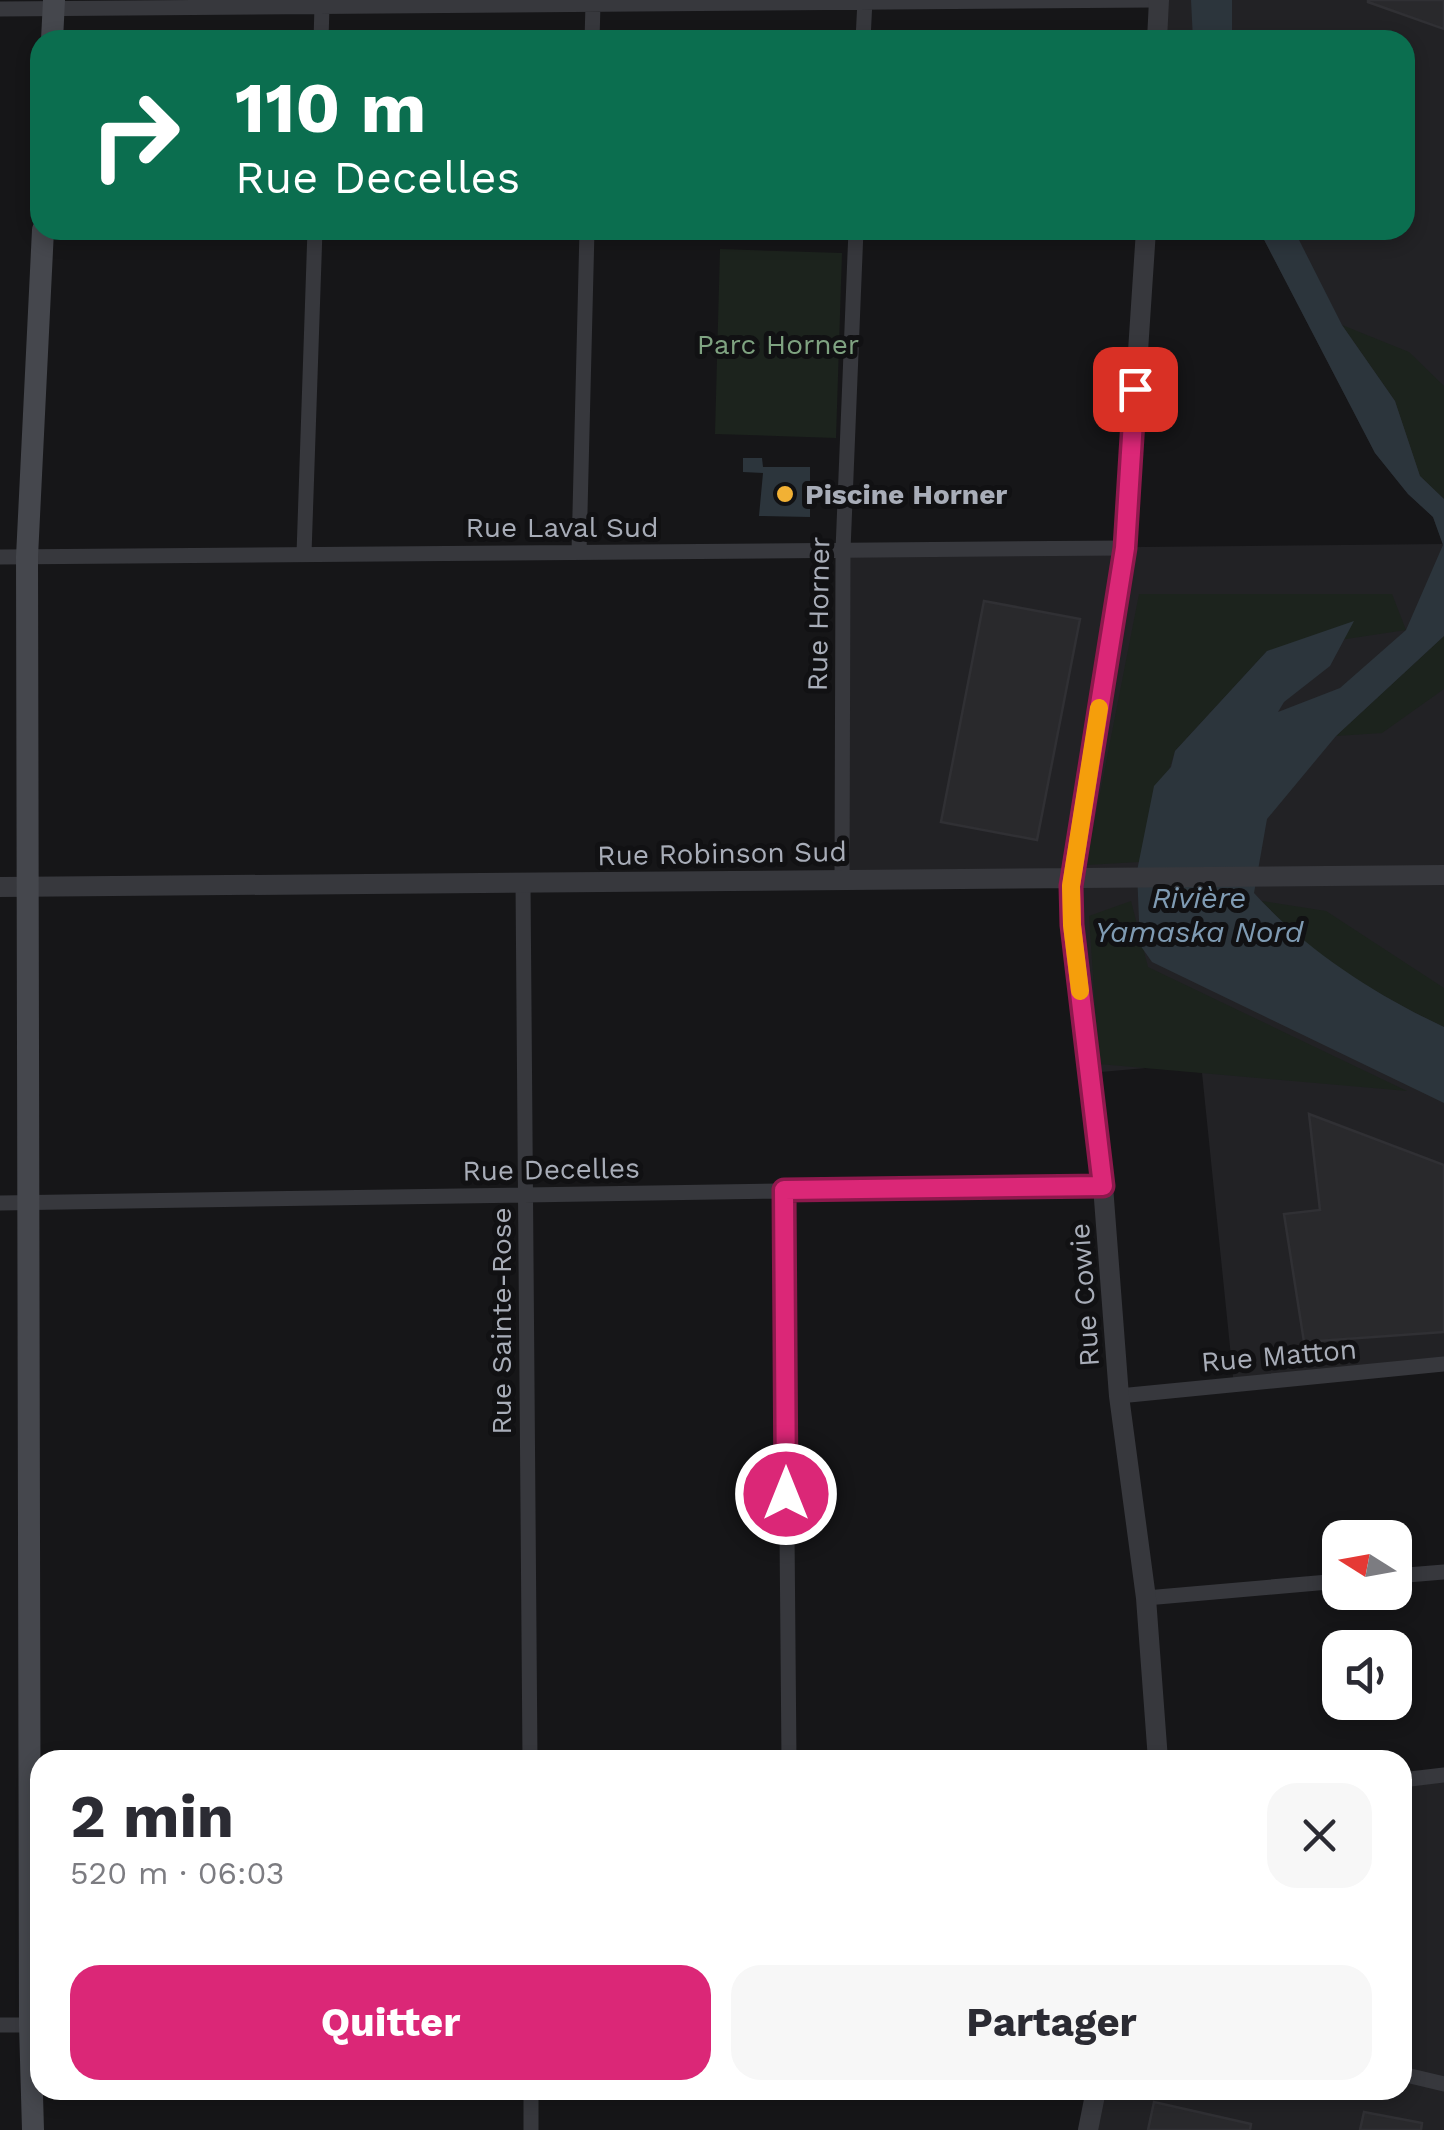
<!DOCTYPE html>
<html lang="fr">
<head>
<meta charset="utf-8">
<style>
	:root { --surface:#fff; --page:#f7f7f7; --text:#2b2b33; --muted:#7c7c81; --accent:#db2777 }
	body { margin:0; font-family:"Work Sans",sans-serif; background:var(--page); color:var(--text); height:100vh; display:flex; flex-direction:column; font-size:38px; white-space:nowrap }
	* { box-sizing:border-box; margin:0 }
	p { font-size:32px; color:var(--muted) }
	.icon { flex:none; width:55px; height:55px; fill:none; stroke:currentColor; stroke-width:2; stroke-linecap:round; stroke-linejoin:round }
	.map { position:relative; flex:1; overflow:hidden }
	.side { position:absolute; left:30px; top:1750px; width:1382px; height:350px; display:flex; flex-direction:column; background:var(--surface); border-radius:30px; box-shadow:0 5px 15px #0003 }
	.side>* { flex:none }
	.banner { position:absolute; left:30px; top:30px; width:1385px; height:210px; border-radius:30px; box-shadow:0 5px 15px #0003; background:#0b6e4f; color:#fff; overflow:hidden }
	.needle { width:65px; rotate:281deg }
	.tools { position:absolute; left:1322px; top:1520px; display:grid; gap:20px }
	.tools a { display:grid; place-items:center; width:90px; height:90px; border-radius:20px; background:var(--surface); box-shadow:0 5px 15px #0003; font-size:50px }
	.pin { position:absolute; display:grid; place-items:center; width:85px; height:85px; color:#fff; margin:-42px; border-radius:20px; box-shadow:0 5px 15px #0006 }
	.me { position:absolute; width:110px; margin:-55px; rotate:0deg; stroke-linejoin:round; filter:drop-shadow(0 0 8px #0008) }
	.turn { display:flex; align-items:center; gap:35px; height:210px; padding:0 40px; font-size:45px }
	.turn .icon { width:130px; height:130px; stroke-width:2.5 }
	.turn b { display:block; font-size:70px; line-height:85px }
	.round { display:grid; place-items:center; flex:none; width:105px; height:105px; border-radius:30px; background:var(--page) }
	.head { display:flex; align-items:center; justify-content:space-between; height:170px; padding:0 40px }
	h1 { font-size:60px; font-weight:700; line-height:75px }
	.primary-button { display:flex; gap:20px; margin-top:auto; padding:20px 40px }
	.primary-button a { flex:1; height:115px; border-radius:30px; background:var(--accent); color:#fff; font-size:40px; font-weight:700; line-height:115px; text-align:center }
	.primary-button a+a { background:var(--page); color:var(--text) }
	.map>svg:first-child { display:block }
</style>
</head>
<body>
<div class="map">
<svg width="1444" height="2130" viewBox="0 0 1444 2130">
	<rect width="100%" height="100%" fill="#161618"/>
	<path fill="#222225" d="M1159,0H1444V1365L1234,1386L1201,1063L1090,1073L1072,878L842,879L843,550L1443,544L1433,517L1408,494L1375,453L1259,230H1405V40H1157Z
		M1444,1775V2130H1088L1096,2090H1402L1403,1780Z"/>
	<path fill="#1c231d" d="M720,249L842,253L836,438L715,434Z
		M1342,325L1409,352L1444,386V499L1420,476L1395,401Z
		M1139,594H1392L1406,630L1267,651L1175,751L1139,862L1086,865Z
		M1444,636V689L1382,733L1336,736Z
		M1131,901L1148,967L1407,1091L1099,1064L1089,916Z
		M1262,901L1326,911L1444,988V1027C1379,996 1310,955 1262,901Z"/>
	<path fill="#2c353c" d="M1191,0H1232V40H1193Z
		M1259,230H1294L1342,325L1395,401L1420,476L1444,499V636L1336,736L1267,819L1254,893C1306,950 1374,994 1444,1027V1103L1152,962L1140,945L1137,871L1154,786L1171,767L1175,751L1267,651L1354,621L1330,666L1284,702L1278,712L1340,688L1406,630L1443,545L1433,517L1408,494L1375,453Z
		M743,458H762L763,467H810V517L759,516L763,473L743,472Z"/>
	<path fill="#29292c" stroke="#303034" stroke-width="2.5" d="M1368,0H1444V29L1368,2Z
		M984,601L1080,619L1037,840L941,822Z
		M1309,1114L1444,1165V1332L1304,1342L1284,1214L1320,1210Z
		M1154,2102L1251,2124L1250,2130H1148Z
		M1364,2112L1422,2123L1421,2130H1360Z"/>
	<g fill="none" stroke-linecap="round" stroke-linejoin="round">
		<path stroke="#37383d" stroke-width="15" d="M0,9L1154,0
			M321,40L322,6
			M592,40L593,4
			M863,40L865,0
			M579,552L587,230
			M304,554L315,230
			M0,557L1125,548
			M842,879L843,550L856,230
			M523,882L530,1760
			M784,1190L789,1760
			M0,1203L1103,1186
			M1119,1396L1444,1364
			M1395,1576L1444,1572
			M1146,1598L1340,1581
			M1402,1780L1444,1775
			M0,2025H36
			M1402,2074L1444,2084
			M531,2130V2090"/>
		<path stroke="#37383d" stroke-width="20" d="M1157,40L1159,0
			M1146,230L1125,548L1071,886L1072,925L1103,1186L1119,1396L1146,1598L1158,1760
			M0,887L1444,875
			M1088,2130L1096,2090"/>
		<path stroke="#45474d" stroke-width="22" d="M52,40L54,0
			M33,2130L30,2025L27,557L43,230"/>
	</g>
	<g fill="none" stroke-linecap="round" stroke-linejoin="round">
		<g stroke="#8e194d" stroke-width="25">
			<path id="route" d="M786,1494L784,1190L1103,1186L1072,925L1071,886L1125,548L1135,389"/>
		</g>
		<use href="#route" stroke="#db2777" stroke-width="18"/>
		<path stroke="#f59e0b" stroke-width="18" d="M1080,991L1072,925L1071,886L1099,708"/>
	</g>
	<circle fill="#f2b134" stroke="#111113" stroke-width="4" cx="785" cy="494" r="10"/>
	<g text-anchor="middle" stroke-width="10" stroke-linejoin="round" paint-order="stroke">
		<g font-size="28" fill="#7fa381" stroke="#111113">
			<text x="778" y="354">Parc Horner</text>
		</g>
		<g font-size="28" font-weight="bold" fill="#a8adb8" stroke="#111113" text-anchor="start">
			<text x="805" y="504">Piscine Horner</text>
		</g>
		<g font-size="28" fill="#a8adb8" stroke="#111113">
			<text x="562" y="537">Rue Laval Sud</text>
			<text transform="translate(818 614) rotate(-89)" y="10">Rue Horner</text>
			<text transform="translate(722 853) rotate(-1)" y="10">Rue Robinson Sud</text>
			<text transform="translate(551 1169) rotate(-1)" y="10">Rue Decelles</text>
			<text transform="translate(1084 1295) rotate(-94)" y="10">Rue Cowie</text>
			<text transform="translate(501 1321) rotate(-90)" y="10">Rue Sainte-Rose</text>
			<text transform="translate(1279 1355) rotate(-5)" y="10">Rue Matton</text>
		</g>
		<g font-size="30" font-style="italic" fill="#7f9bb3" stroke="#111113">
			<text x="1199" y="908">Rivière<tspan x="1199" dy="34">Yamaska Nord</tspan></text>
		</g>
	</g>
</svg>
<div class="tools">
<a><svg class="needle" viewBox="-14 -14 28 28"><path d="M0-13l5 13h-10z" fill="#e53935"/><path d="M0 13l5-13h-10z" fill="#7c7c81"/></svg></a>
<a><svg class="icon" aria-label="sound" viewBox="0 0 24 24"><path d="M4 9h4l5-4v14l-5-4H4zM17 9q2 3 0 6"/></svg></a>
</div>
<div class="pin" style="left:1135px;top:389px;background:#d93025"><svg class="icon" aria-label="arrive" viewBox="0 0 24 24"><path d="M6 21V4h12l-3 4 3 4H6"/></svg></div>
<svg class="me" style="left:786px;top:1494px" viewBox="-20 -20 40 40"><circle r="17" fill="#db2777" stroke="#fff" stroke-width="3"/><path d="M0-11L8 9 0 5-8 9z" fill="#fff"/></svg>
<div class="banner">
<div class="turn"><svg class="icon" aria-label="right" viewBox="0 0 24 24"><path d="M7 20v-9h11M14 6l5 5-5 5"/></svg><div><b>110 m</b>Rue Decelles</div></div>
</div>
<section class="side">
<div class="head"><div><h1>2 min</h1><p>520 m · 06:03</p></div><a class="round"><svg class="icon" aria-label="close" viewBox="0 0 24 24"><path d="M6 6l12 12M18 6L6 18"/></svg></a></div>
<div class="primary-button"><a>Quitter</a><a>Partager</a></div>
</section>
</div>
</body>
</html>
